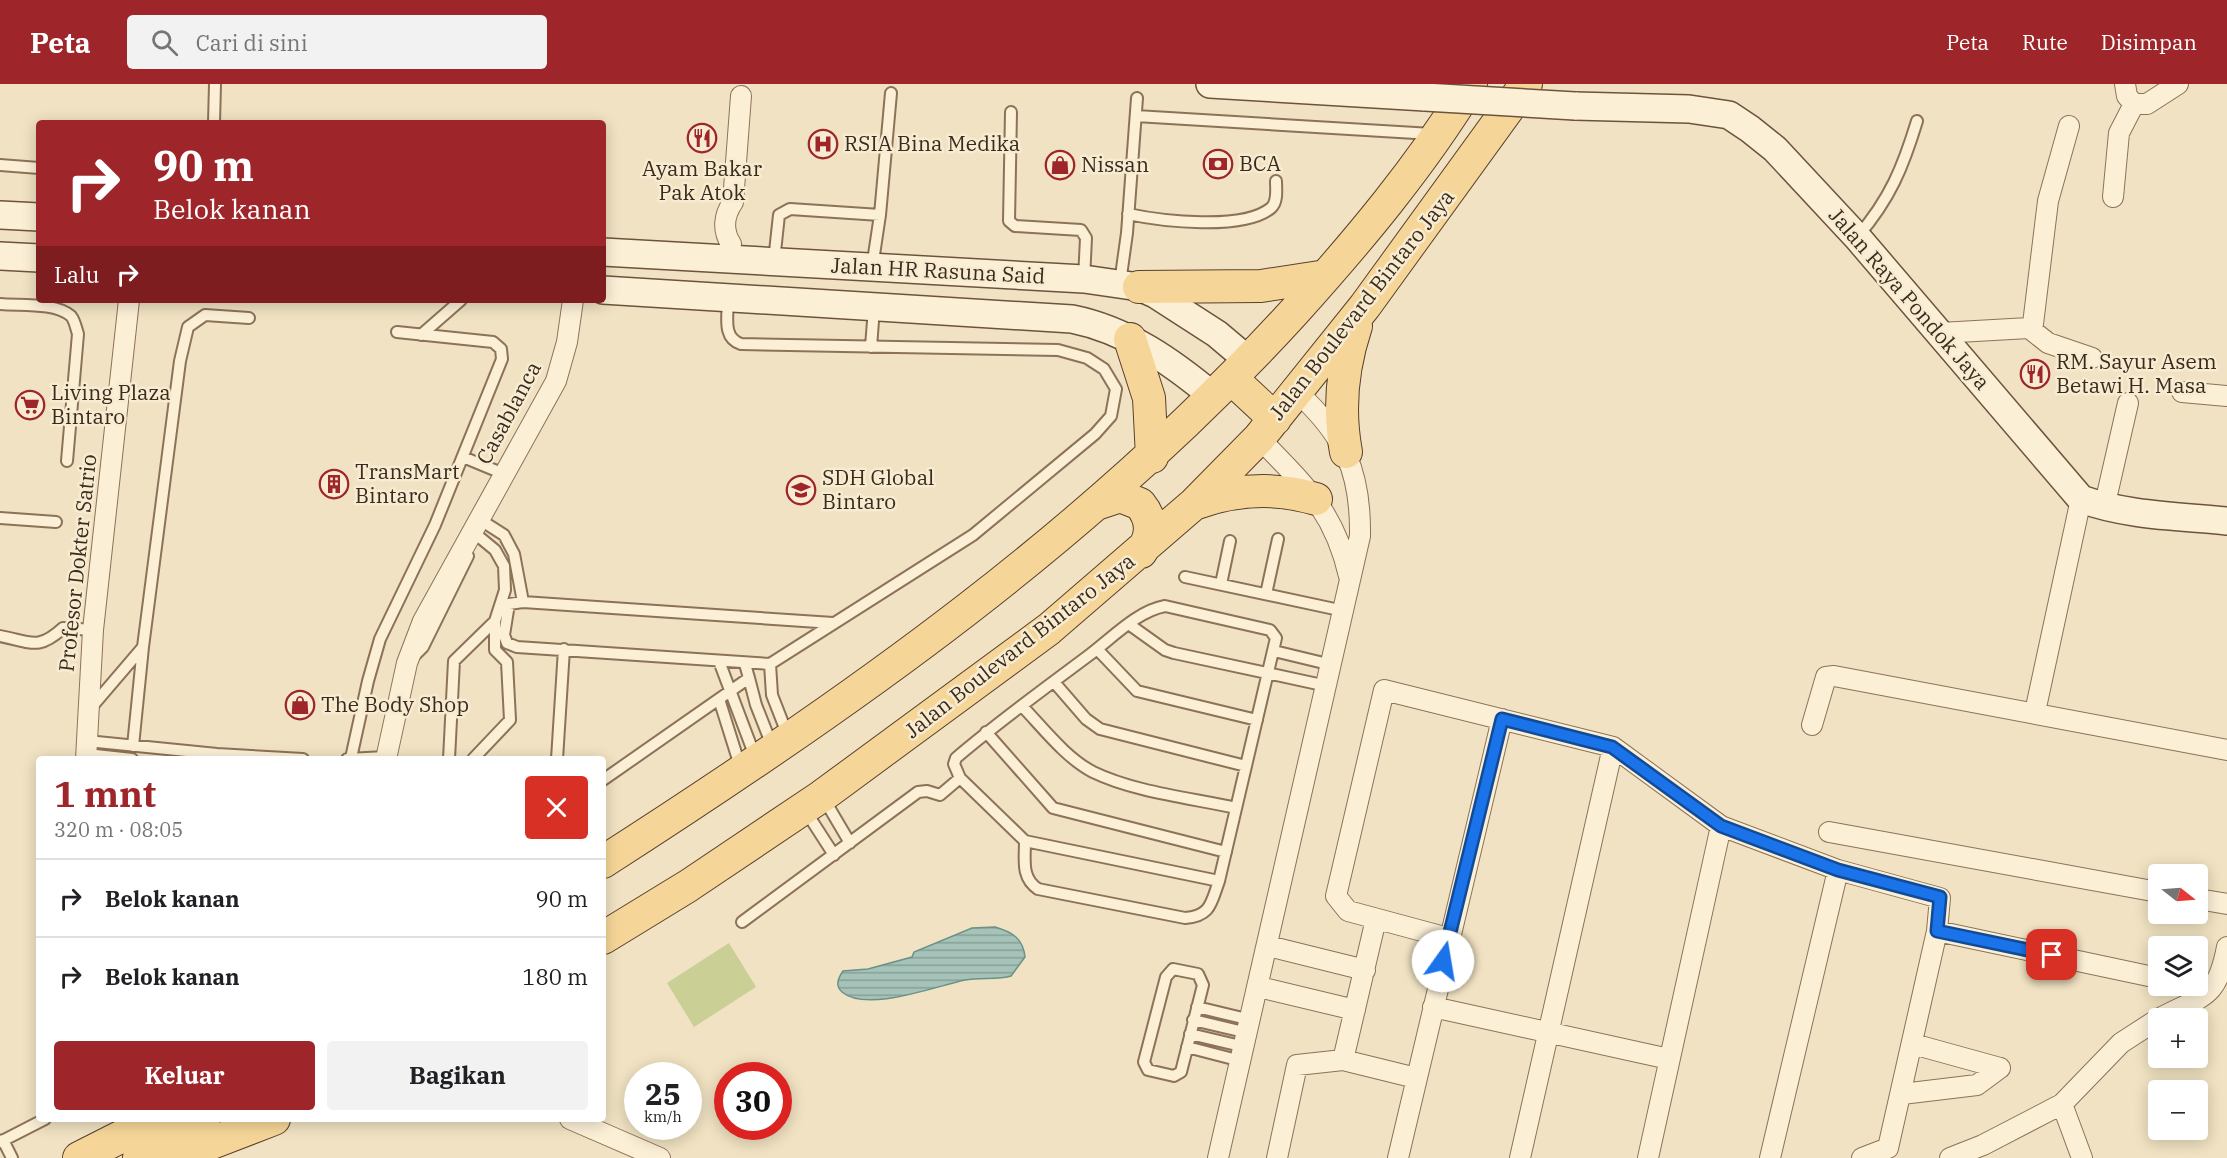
<!DOCTYPE html>
<html lang="id">
<head>
<meta charset="utf-8">
<style>
	:root { --surface:#fff; --page:#f2f2f2; --text:#202124; --muted:#757577; --line:#e0e0e0; --accent:#9e2529 }
	body { margin:0; font-family:"IBM Plex Serif",serif; background:var(--page); color:var(--text); height:100vh; display:flex; flex-direction:column; font-size:22px; white-space:nowrap }
	* { box-sizing:border-box; margin:0 }
	p { font-size:20px; color:var(--muted) }
	.icon { flex:none; width:33px; height:33px; fill:none; stroke:currentColor; stroke-width:2; stroke-linecap:round; stroke-linejoin:round }
	.map { position:relative; flex:1; overflow:hidden }
	.drawer { position:absolute; left:36px; top:672px; width:570px; height:366px; display:flex; flex-direction:column; background:var(--surface); border-radius:6px; box-shadow:0 3px 15px #0003 }
	.drawer>* { flex:none }
	.hud { position:absolute; left:36px; top:36px; width:570px; height:183px; border-radius:6px; box-shadow:0 3px 15px #0003; background:#9e2529; color:#fff; overflow:hidden }
	.needle { width:39px; rotate:107deg }
	.buttons { position:absolute; left:2148px; top:780px; display:grid; gap:12px }
	.buttons a { display:grid; place-items:center; width:60px; height:60px; border-radius:6px; background:var(--surface); box-shadow:0 3px 15px #0003; font-size:30px }
	.speed { position:absolute; left:624px; top:978px; display:flex; gap:12px; font-size:30px; font-weight:700; text-align:center }
	.speed>* { display:grid; place-content:center; width:78px; height:78px; border-radius:50%; background:var(--surface); box-shadow:0 3px 15px #0003; line-height:1 }
	.speed small { font-size:15px; font-weight:400 }
	.speed .limit { border:9px solid #d22; background:#fff; color:#111 }
	.pin { position:absolute; display:grid; place-items:center; width:51px; height:51px; color:#fff; margin:-26px; border-radius:12px; box-shadow:0 3px 9px #0006 }
	.me { position:absolute; width:66px; margin:-33px; rotate:13deg; stroke-linejoin:round; filter:drop-shadow(0 0 4px #0008) }
	.turn { display:flex; align-items:center; gap:21px; height:126px; padding:0 18px; font-size:27px }
	.turn .icon { width:78px; height:78px; stroke-width:2.5 }
	.turn b { display:block; font-size:42px; line-height:51px }
	.then { display:flex; align-items:center; height:57px; padding:0 18px; background:#0003; gap:12px; font-size:22px }
	.round { display:grid; place-items:center; flex:none; width:63px; height:63px; border-radius:6px; background:var(--page) }
	.summary { display:flex; align-items:center; justify-content:space-between; height:102px; padding:0 18px }
	h1 { font-size:36px; font-weight:700; line-height:45px; color:var(--accent) }
	.primary-button { display:flex; gap:12px; margin-top:auto; padding:12px 18px }
	.primary-button a { flex:1; height:69px; border-radius:6px; background:var(--accent); color:#fff; font-size:24px; font-weight:700; line-height:69px; text-align:center }
	.primary-button a+a { background:var(--page); color:var(--text) }
	ul { padding:0; list-style:none }
	li { display:flex; align-items:center; gap:18px; height:78px; padding:0 18px; border-top:2px solid var(--line) }
	li div { flex:1 }
	li b { display:block; font-size:22px }
	li em { font-style:normal }
	header { display:flex; align-items:center; gap:36px; box-sizing:border-box; height:84px; padding:0 30px; background:var(--accent); color:#fff }
	header strong { font-size:28px }
	nav { display:flex; gap:33px; margin-inline-start:auto; font-size:21px }
	.search { width:420px; height:54px; background:var(--page); display:flex; align-items:center; gap:15px; box-sizing:border-box; padding:0 21px; border-radius:6px; color:var(--muted); font-size:22px }
	.map>svg:first-child { display:block }
</style>
</head>
<body>
<header>
<strong>Peta</strong>
<div class="search"><svg class="icon" aria-label="search" viewBox="0 0 24 24"><circle cx="10" cy="10" r="6"/><path d="M15 15l6 6"/></svg>Cari di sini</div>
<nav><a>Peta</a><a>Rute</a><a>Disimpan</a></nav>
</header>
<div class="map">
<svg width="2227" height="1074" viewBox="0 0 2227 1074">
	<defs>
		<pattern id="water-rules" width="6" height="5" patternUnits="userSpaceOnUse" patternTransform="scale(1.5)"><rect width="6" height="5" fill="#a5c3b9"/><path d="M0 2.5h6" fill="none" stroke="#889f96"/></pattern>
	</defs>
	<rect width="100%" height="100%" fill="#f0e2c2"/>
	<path fill="#cacf95" d="M729,859L756,903L694,943L667,899Z"/>
	<path fill="url(#water-rules)" stroke="#6b9287" stroke-width="1.5" d="M995,843C1012,848 1023,854 1025,873L1011,892C998,896 980,893 965,896C936,902 867,929 842,908C835,902 838,894 843,887L868,885L912,873L914,868L972,844Z"/>
	<g fill="none" stroke-linecap="round" stroke-linejoin="round">
		<g stroke="#8c7258" stroke-width="14">
			<path id="lane" d="M1011,28L1009,137L1015,142L1081,146L1086,154L1084,195
				M1136,32L1432,50
				M214,39L215,0
				M0,81L39,84
				M1128,130C1161,137 1243,147 1271,124C1278,118 1276,105 1276,97
				M880,131L891,9
				M1858,152C1890,115 1903,83 1917,37
				M774,177L779,131L790,125L880,131L872,184
				M1120,199L1127,149L1137,14
				M728,215C728,232 722,254 741,260L1058,266L1087,274L1104,285L1116,305L1111,332L1095,350L973,451L770,580L517,563L507,559L504,551L509,520L523,518L833,539
				M0,220C20,222 55,218 71,232C75,237 76,244 78,250L67,377
				M421,251L461,216
				M871,263L874,224
				M463,373L504,390
				M0,434L56,438
				M479,435L504,451L514,470L523,518
				M472,447L495,466L504,482L505,506L495,537V566L507,578L510,636L473,675
				M1185,493L1344,527
				M1221,500L1230,457
				M1266,510L1278,455
				M1165,522L1270,546L1276,554L1219,797C1211,819 1211,832 1185,834L1038,805C1021,794 1025,776 1025,757L960,694L954,680L956,674C998,638 1044,605 1088,572C1111,555 1137,527 1165,522Z
				M1130,541L1165,566L1174,569L1327,602
				M0,552C31,558 38,567 63,544L93,546
				M1097,565L1137,607L1257,636
				M1274,567L1332,581
				M415,571L423,563L468,472
				M719,577L756,675
				M770,580L772,611L788,652
				M749,594L756,621L773,664
				M1054,598L1086,635L1100,645L1246,682
				M719,615L741,685
				M1022,622C1043,644 1066,674 1093,688C1134,708 1191,714 1236,724
				M90,625L143,563L180,277L188,243L205,231L249,234
				M986,648L1053,724L1226,768
				M87,657L217,670L303,675
				M133,662L143,563
				M86,670L132,675
				M351,674L368,597L380,555L435,441L502,275L501,265L493,258L397,248
				M347,675L386,673
				M449,675L454,577L495,537
				M557,675L564,565
				M603,696L749,594L745,580
				M824,715L850,759
				M805,726L834,771
				M1025,757L1219,797
				M742,838L918,708L927,707L940,711L960,694
				M1173,885L1198,890L1203,901L1181,988L1174,992L1148,986L1144,978L1166,893Z
				M1197,923L1251,936
				M1193,936L1248,949
				M1190,950L1245,963
				M1187,963L1241,977
				M3,1056L12,1074
				M0,1058L45,1035"/>
		</g>
		<g stroke="#8c7258" stroke-width="22">
			<path id="street" d="M2125,0L2127,12L2134,20
				M2134,20H2147L2178,0
				M2113,113L2119,49L2134,20
				M731,160C722,146 724,131 733,118L741,12
				M2029,244L2048,259L2092,274
				M1940,249L2029,244L2033,240L2048,117L2069,42
				M2182,308L2227,312
				M1259,354C1304,401 1334,426 1349,492
				M2104,424L2128,319
				M2035,628L2081,415
				M1812,641L1826,593L1834,592L2227,666
				M86,675L93,546L129,216
				M386,675L407,579L423,537L556,297L567,258L573,216
				M1829,748L2158,808
				M2198,815L2227,820
				M1937,847L2158,894
				M1448,854L1348,827L1336,812L1384,606L1613,663L1721,742L1838,786L1940,814L1937,847L1888,1064L1862,1074
				M1268,862L1365,886
				M1259,903L1355,926
				M1433,923L1669,975
				M2160,934C2204,911 2217,915 2227,863
				M1913,960L2000,984
				M1343,976L1376,835
				M1902,1010L1977,1001L2000,984
				M2062,1020L2082,1074
				M570,1035L660,1074
				M1218,1074L1360,452C1361,387 1344,351 1297,308
				M1277,1074L1297,981L1343,976L1416,994
				M1398,1074L1502,635
				M1520,1074L1613,663
				M1648,1074L1721,742
				M1770,1074L1838,786
				M1950,1074L1983,1061L2062,1020L2121,959L2158,935"/>
		</g>
		<g stroke="#6d533b" stroke-width="30">
			<path id="secondary" d="M1210,0L1425,13
				M1575,22L1689,25L1729,31L1750,45L1775,65L1857,153L2081,415C2128,432 2178,432 2227,437
				M0,131L39,133
				M603,168L1084,195L1139,203L1155,210L1217,250L1249,277
				M0,172L39,174
				M603,206L1072,235C1127,246 1172,278 1214,313"/>
		</g>
		<g stroke="#59402d" stroke-width="34">
			<path id="primary" d="M1139,203L1261,202L1326,192
				M1130,255L1149,314L1152,373
				M1232,295L1275,335
				M1346,368C1338,325 1342,284 1356,242
				M1099,419L1120,412L1140,420C1153,436 1153,452 1141,468
				M1197,419C1236,405 1276,403 1316,415
				M603,778C854,617 1092,449 1294,228C1358,157 1421,82 1471,0
				M603,854L688,802L822,712L1049,545L1195,419L1259,354L1365,222L1526,0
				M79,1074L156,1035
				M139,1074L204,1035
				M185,1074L209,1060L274,1035"/>
		</g>
		<use href="#lane" stroke="#fbefd6" stroke-width="10"/>
		<use href="#street" stroke="#fbefd6" stroke-width="20"/>
		<use href="#secondary" stroke="#fbefd6" stroke-width="27"/>
		<use href="#primary" stroke="#f6d698" stroke-width="32"/>
		<g stroke="#6d533b" stroke-width="30" stroke-linecap="butt">
			<path id="secondary-bridge" d="M1425,13L1575,22"/>
		</g>
		<use href="#secondary-bridge" stroke="#fbefd6" stroke-width="27"/>
	</g>
	<g fill="none" stroke-linecap="round" stroke-linejoin="round">
		<g stroke="#114b97" stroke-width="15">
			<path id="route" d="M1443,877L1502,635L1612,663L1721,742L1838,786L1940,813L1937,847L2052,871"/>
		</g>
		<use href="#route" stroke="#1a73e8" stroke-width="10"/>
	</g>
	<defs>
		<g id="restaurant-ring" transform="scale(1.5)"><circle r="9.5" fill="#f7ecd2" stroke="#9e2529" stroke-width="1.5"/><path d="M-5-6h1v4h1v-4h1v4h1v-4h1v5L-1.5 .5V6h-2V.5L-5-1ZM5-6V6H3V1.5H1.5Q1.5-4 5-6Z" fill="#9e2529"/></g>
		<g id="hospital-ring" transform="scale(1.5)"><circle r="9.5" fill="#f7ecd2" stroke="#9e2529" stroke-width="1.5"/><path d="M-5-5h3v3.5h4V-5h3V5h-3V1.5h-4V5h-3Z" fill="#9e2529"/></g>
		<g id="bank-ring" transform="scale(1.5)"><circle r="9.5" fill="#f7ecd2" stroke="#9e2529" stroke-width="1.5"/><path d="M-6-4H6V4H-6ZM0-2.3a2.3 2.3 0 1 0 0 4.6a2.3 2.3 0 1 0 0-4.6Z" fill="#9e2529"/></g>
		<g id="shop-ring" transform="scale(1.5)"><circle r="9.5" fill="#f7ecd2" stroke="#9e2529" stroke-width="1.5"/><path d="M-5-2.5h2.3a2.7 3.5 0 0 1 5.4 0H5L5.5 6h-11ZM-1.5-2.5h3a1.5 2.3 0 0 0-3 0Z" fill="#9e2529"/></g>
		<g id="supermarket-ring" transform="scale(1.5)"><circle r="9.5" fill="#f7ecd2" stroke="#9e2529" stroke-width="1.5"/><path d="M-6-5.5h2.5l.6 2H6L4.5 2H-2.5L-4.4-4H-6ZM-1.5 3.2a1.3 1.3 0 1 0 .1 0ZM3 3.2a1.3 1.3 0 1 0 .1 0Z" fill="#9e2529"/></g>
		<g id="building-ring" transform="scale(1.5)"><circle r="9.5" fill="#f7ecd2" stroke="#9e2529" stroke-width="1.5"/><path d="M-4-6H4V6H1V3H-1V6H-4ZM-2.5-4.3h1.7v1.8h-1.7ZM.8-4.3h1.7v1.8H.8ZM-2.5-1h1.7V.8h-1.7ZM.8-1h1.7V.8H.8Z" fill="#9e2529"/></g>
		<g id="school-ring" transform="scale(1.5)"><circle r="9.5" fill="#f7ecd2" stroke="#9e2529" stroke-width="1.5"/><path d="M0-5L7-2L0 1L-7-2ZM-4 1L0 2.5L4 1V4Q0 6-4 4Z" fill="#9e2529"/></g>
	</defs>
	<g fill-rule="evenodd">
		<use href="#restaurant-ring" x="702" y="54"/>
		<use href="#hospital-ring" x="823" y="60"/>
		<use href="#bank-ring" x="1218" y="80"/>
		<use href="#shop-ring" x="1060" y="81"/>
		<use href="#restaurant-ring" x="2035" y="290"/>
		<use href="#supermarket-ring" x="30" y="321"/>
		<use href="#building-ring" x="334" y="400"/>
		<use href="#school-ring" x="801" y="406"/>
		<use href="#shop-ring" x="300" y="621"/>
	</g>
	<g text-anchor="middle" stroke-width="5" stroke-linejoin="round" paint-order="stroke">
		<g font-size="21" fill="#3b2b1d" stroke="#f7ecd2" text-anchor="start">
			<text x="844" y="67">RSIA Bina Medika</text>
			<text x="1239" y="87">BCA</text>
			<text x="1081" y="88">Nissan</text>
			<text x="702" y="92" text-anchor="middle">Ayam Bakar<tspan x="702" dy="24">Pak Atok</tspan></text>
			<text x="2056" y="285">RM. Sayur Asem<tspan x="2056" dy="24">Betawi H. Masa</tspan></text>
			<text x="51" y="316">Living Plaza<tspan x="51" dy="24">Bintaro</tspan></text>
			<text x="355" y="395">TransMart<tspan x="355" dy="24">Bintaro</tspan></text>
			<text x="822" y="401">SDH Global<tspan x="822" dy="24">Bintaro</tspan></text>
			<text x="321" y="628">The Body Shop</text>
		</g>
		<g font-size="21" fill="#3b2b1d" stroke="#f7ecd2">
			<text transform="translate(938 187) rotate(3)" y="7">Jalan HR Rasuna Said</text>
			<text transform="translate(1909 215) rotate(49)" y="7">Jalan Raya Pondok Jaya</text>
			<text transform="translate(1362 221) rotate(-52)" y="7">Jalan Boulevard Bintaro Jaya</text>
			<text transform="translate(509 329) rotate(-62)" y="7">Casablanca</text>
			<text transform="translate(78 479) rotate(-84)" y="7">Profesor Dokter Satrio</text>
			<text transform="translate(1020 562) rotate(-38)" y="7">Jalan Boulevard Bintaro Jaya</text>
		</g>
	</g>
</svg>
<div class="buttons">
<a><svg class="needle" viewBox="-14 -14 28 28"><path d="M0-13l5 13h-10z" fill="#e53935"/><path d="M0 13l5-13h-10z" fill="#757577"/></svg></a>
<a><svg class="icon" aria-label="layers" viewBox="0 0 24 24"><path d="M12 4l9 5-9 5-9-5zM3 14l9 5 9-5"/></svg></a>
<a>+</a>
<a>−</a>
</div>
<div class="speed"><div>25<small>km/h</small></div><div class="limit">30</div></div>
<div class="pin" style="left:2052px;top:871px;background:#d93025"><svg class="icon" aria-label="arrive" viewBox="0 0 24 24"><path d="M6 21V4h12l-3 4 3 4H6"/></svg></div>
<svg class="me" style="left:1443px;top:877px" viewBox="-20 -20 40 40"><circle r="19" fill="#fff"/><path d="M0-13L10 11 0 6-10 11z" fill="#1a73e8"/></svg>
<div class="hud">
<div class="turn"><svg class="icon" aria-label="right" viewBox="0 0 24 24"><path d="M7 20v-9h11M14 6l5 5-5 5"/></svg><div><b>90 m</b>Belok kanan</div></div>
<div class="then">Lalu<svg class="icon" aria-label="right" viewBox="0 0 24 24"><path d="M7 20v-9h11M14 6l5 5-5 5"/></svg></div>
</div>
<section class="drawer">
<div class="summary"><div><h1>1 mnt</h1><p>320 m · 08:05</p></div><a class="round" style="background:#d93025;color:#fff"><svg class="icon" aria-label="close" viewBox="0 0 24 24"><path d="M6 6l12 12M18 6L6 18"/></svg></a></div>
<ul>
<li><svg class="icon" aria-label="right" viewBox="0 0 24 24"><path d="M7 20v-9h11M14 6l5 5-5 5"/></svg><div><b>Belok kanan</b></div><em>90 m</em></li>
<li><svg class="icon" aria-label="right" viewBox="0 0 24 24"><path d="M7 20v-9h11M14 6l5 5-5 5"/></svg><div><b>Belok kanan</b></div><em>180 m</em></li>
</ul>
<div class="primary-button"><a>Keluar</a><a>Bagikan</a></div>
</section>
</div>
</body>
</html>
